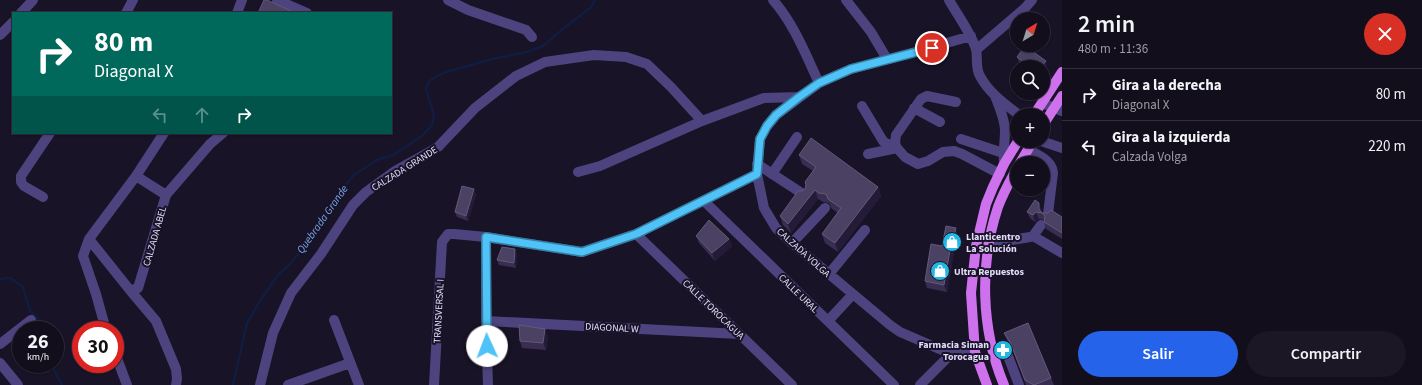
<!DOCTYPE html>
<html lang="es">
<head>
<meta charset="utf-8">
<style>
	:root { --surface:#120e1c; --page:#1b1725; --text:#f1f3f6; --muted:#9c9ca3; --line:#312e3b; --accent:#2563eb }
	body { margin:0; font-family:"Source Sans 3",sans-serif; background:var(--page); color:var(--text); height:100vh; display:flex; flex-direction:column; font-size:15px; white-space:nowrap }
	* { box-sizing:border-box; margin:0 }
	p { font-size:13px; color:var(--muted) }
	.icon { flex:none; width:22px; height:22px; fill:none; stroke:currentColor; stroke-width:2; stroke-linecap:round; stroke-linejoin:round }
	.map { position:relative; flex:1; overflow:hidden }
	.panel { display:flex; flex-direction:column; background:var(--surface); width:360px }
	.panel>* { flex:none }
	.guide { position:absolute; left:12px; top:12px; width:380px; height:122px; border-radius:0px; box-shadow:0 1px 3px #0004,0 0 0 1px var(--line); background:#00695c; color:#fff; overflow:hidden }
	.needle { width:26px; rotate:38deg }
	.fabs { position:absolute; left:1010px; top:12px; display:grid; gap:8px }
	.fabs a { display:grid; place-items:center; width:40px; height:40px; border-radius:50%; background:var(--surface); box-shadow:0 1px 3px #0004,0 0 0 1px var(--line); font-size:20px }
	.speed { position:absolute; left:12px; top:321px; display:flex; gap:8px; font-size:20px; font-weight:700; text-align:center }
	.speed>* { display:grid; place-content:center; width:52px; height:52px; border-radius:50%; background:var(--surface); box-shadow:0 1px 3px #0004,0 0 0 1px var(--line); line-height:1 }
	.speed small { font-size:10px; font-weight:400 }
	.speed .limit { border:6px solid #d22; background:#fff; color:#111 }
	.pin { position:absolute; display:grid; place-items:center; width:34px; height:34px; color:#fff; margin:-17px; border:2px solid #fff; border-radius:50%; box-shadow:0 1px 4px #0007 }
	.me { position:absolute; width:44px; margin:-22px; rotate:358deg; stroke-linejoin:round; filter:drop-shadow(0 0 3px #0008) }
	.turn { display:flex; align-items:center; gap:14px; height:84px; padding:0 16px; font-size:18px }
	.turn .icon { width:52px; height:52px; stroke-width:2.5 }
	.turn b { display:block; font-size:28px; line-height:34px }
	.lanes { display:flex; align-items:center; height:38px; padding:0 16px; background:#0003; justify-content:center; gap:20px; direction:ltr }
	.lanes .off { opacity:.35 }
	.round { display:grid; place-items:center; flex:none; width:42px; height:42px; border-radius:21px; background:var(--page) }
	.head { display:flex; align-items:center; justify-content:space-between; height:68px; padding:0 16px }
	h1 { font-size:24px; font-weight:600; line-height:30px }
	.button { display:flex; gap:8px; margin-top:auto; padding:8px 16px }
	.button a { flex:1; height:46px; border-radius:24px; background:var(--accent); color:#fff; font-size:16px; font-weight:600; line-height:46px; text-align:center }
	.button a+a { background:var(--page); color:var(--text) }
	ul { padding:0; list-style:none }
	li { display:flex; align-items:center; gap:12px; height:52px; padding:0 16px; border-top:1px solid var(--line) }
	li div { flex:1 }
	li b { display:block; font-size:15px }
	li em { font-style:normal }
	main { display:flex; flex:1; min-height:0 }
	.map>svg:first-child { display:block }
</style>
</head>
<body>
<main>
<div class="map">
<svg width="1062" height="385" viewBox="0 0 1062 385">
	<rect width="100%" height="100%" fill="#181326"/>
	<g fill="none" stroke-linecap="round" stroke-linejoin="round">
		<path stroke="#111d40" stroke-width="2.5" d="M0,279L10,278L23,287L30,311L41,322L47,330
			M53,364V368L62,385
			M233,385L247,323L261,299L278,275L290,264L315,233L343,188L354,175L377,160L395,154L422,136L432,125L434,115L426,89L429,81L443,73L492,59L527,52L543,46L558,33L591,7L595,0"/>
		<path stroke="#4d447f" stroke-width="10" d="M277,0L307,13
			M448,0L468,10L526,30L532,37
			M773,0C794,24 806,55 819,83
			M846,0L871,32L887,59
			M949,0C958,16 970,31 976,49C978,57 975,68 980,76C988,92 1005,104 1019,115
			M21,13L33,0
			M126,13L133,0
			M237,13L242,0
			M0,35L13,22
			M971,36L919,51L851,69L819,83L776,115L767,126L760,139L757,174L764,208L776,228L792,243L890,325L900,332L951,354L975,352
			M976,50L1025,8L1032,0
			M995,96C999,106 1004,117 1005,129C1005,141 1003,152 1004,164
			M956,102L927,96L921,99L896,135L895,143L897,148L905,157L918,164L928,161L943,152L954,151L962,154L1000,174
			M1042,103L1062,111
			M862,106L883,141L888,145L895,143
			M914,108L940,122
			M961,139L1003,153
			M1041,141L1062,148
			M1028,149C1039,156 1052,160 1053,173L1048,214
			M868,154L897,148
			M757,164L803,194
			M578,172L600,166L702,121L764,98L799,97
			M772,174L797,137
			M136,176L166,195
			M43,197L24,186L21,182V176L50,133
			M704,201L894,385
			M636,234L792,385
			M1033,236L1062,253
			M486,237V321L488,385
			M89,239L129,289L134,290L138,288L166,195L210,144L223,133
			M792,243L825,208
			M988,244L1030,237L1033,236L1041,225
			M829,274L865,230
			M129,289L156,321L176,369L177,379L176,385
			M334,320L359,385
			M486,321L739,334
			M828,321L853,294
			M106,330L96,294L83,256L89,239L136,176L164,133
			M0,344L31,320
			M115,353L127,385
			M1008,356L1019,385
			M0,363L18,385
			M260,385L273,333L291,293L321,254L353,205L366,192L395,171L438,147L475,108L516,76L545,62L594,55L626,57L647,64L671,87L702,121
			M288,385L350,363
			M434,385L442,242L448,234H454L486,237L582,252L636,234L757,174
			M920,385L951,354"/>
		<path stroke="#cd71ed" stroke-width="10" d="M1034,115L1062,72
			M1043,125L1062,96
			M1020,163L1033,141
			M987,385L975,352L971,293L976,246L986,204L993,187L1004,164L1018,141
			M1004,385C981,330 979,264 998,207C1003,193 1010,181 1017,168"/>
	</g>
	<path fill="#392e51" d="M1017,57L1047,66L1043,67H1026L1019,62Z
		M799,155L878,187L881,196L838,252L825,243L822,234L838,213L831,208L829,203L823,202L818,199L791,233L783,225L780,216L805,189L813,171L802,164Z
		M476,194L468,221L457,217L455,212Z
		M1042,210V213L1062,217V239L1046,229L1044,222V220L1039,219L1035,222L1030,218L1027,212Z
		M958,235L956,246H955L947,292L927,288L925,281L942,246Z
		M696,236L729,239L732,246L715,261L699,243Z
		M517,254L516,268L499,265L497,260Z
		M1004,333L1051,378L1054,385H1026L1014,354L1008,342Z
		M548,336L546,350L522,348L520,341Z"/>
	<path fill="#241b38" d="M1046,61L1047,66L1043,72V67H1041Z
		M878,187L881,196L838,252L835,243Z
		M474,189L476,194L468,221L466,216Z
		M815,190L818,199L791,233L788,224Z
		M1039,203L1042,210V213L1039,209Z
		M1036,212L1039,219L1035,222L1033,215Z
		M956,228L958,235L956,246L953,239Z
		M729,239L732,246L715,261L712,253Z
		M952,239L955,246L947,292L944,285Z
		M515,249L517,254L516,268L514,263Z
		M545,329L548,336L546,350L543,343Z"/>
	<path fill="#4b4163" stroke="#63597b" d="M264,0H267L293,12V13H258Z
		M1025,46L1046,61L1041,67H1031L1017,57Z
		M811,138L878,187L835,243L822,234L841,208L828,199L826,194L819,193L815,190L788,224L780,216L798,191H802L805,189L806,185L805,182L816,167L799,155Z
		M462,186L474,189L466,216L455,212Z
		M1035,200L1039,203V209L1042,213H1048L1051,210L1062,217V233L1044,222L1045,216L1042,213L1036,212L1033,215L1027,212Z
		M709,220L729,239L712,253L696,236Z
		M946,226L956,228L953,239H952L944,285L925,281L931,244L942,246Z
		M502,247L515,249L514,263L497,260Z
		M1028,323L1051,378L1034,385L1025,380L1011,344L1004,333Z
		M519,325L545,329L543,343L520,341Z"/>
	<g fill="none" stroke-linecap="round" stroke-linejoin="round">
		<g stroke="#337fa1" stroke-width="10">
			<path id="route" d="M487,346L486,237L582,252L636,234L757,174L760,139L767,126L776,115L799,97L819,83L851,69L932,48"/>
		</g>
		<use href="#route" stroke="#4fc3f7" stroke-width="7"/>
	</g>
	<defs>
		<g id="shop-disc" transform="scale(1)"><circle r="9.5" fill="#20b7e3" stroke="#181326"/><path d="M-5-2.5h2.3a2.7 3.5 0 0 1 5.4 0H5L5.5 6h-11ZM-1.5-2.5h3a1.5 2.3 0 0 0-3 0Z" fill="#fff"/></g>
		<g id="pharmacy-disc" transform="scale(1)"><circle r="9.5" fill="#20b7e3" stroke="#181326"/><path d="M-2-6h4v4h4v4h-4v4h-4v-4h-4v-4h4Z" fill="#fff"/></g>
	</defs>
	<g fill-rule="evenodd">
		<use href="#shop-disc" x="952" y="242"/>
		<use href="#shop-disc" x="940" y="271"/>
		<use href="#pharmacy-disc" x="1003" y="350"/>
	</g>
	<g text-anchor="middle" stroke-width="4" stroke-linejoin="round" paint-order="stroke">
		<g font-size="10" fill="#e3dcfb" stroke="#181326">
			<text transform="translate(404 168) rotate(-32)" y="4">CALZADA GRANDE</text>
			<text transform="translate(154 236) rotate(-74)" y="4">CALZADA ABEL</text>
			<text transform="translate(804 252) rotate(42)" y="4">CALZADA VOLGA</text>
			<text transform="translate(799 293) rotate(44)" y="4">CALLE URAL</text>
			<text transform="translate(714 309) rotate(44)" y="4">CALLE TOROCAGUA</text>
			<text transform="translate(438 311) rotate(-87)" y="4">TRANSVERSAL I</text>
			<text transform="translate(612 327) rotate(3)" y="4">DIAGONAL W</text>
		</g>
		<g font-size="10" font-weight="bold" fill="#e3dcfb" stroke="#181326" text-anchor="start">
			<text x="966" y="240">Llanticentro<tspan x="966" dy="12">La Solución</tspan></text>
			<text x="954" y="275">Ultra Repuestos</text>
			<text x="989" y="348" text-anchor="end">Farmacia Siman<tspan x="989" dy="12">Torocagua</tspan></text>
		</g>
		<g font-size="11" font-style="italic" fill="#77a8ee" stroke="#181326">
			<text transform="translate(322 219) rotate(-55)" y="4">Quebrada Grande</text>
		</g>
	</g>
</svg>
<div class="fabs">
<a><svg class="needle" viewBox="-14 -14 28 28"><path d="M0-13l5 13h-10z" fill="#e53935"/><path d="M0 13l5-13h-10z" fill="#9c9ca3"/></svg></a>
<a><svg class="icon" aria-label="search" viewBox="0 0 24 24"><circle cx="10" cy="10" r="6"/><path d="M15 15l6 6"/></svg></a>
<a>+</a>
<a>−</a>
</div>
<div class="speed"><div>26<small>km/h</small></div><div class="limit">30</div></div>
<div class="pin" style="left:932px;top:48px;background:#d93025"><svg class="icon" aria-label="arrive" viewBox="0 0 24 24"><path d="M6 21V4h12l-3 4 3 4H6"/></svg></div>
<svg class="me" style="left:487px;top:346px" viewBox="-20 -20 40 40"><circle r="19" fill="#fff"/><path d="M0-13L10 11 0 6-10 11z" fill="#4fc3f7"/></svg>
<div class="guide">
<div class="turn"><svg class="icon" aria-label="right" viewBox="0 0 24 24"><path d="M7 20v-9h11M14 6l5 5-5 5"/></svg><div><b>80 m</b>Diagonal X</div></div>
<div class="lanes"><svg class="icon off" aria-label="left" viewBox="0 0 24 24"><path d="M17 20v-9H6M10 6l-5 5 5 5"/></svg><svg class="icon off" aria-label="ahead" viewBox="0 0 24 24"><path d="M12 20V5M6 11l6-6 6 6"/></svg><svg class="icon" aria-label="right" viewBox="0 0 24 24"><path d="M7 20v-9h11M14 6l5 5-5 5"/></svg></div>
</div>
</div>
<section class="panel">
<div class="head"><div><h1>2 min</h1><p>480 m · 11:36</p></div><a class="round" style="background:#d93025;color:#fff"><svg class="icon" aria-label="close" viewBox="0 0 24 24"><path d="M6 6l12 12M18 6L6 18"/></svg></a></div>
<ul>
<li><svg class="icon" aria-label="right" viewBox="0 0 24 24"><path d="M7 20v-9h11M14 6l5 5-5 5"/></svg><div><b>Gira a la derecha</b><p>Diagonal X</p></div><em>80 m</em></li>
<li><svg class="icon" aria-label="left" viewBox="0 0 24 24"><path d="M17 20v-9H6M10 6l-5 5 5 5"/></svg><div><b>Gira a la izquierda</b><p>Calzada Volga</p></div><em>220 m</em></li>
</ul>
<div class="button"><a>Salir</a><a>Compartir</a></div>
</section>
</main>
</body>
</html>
